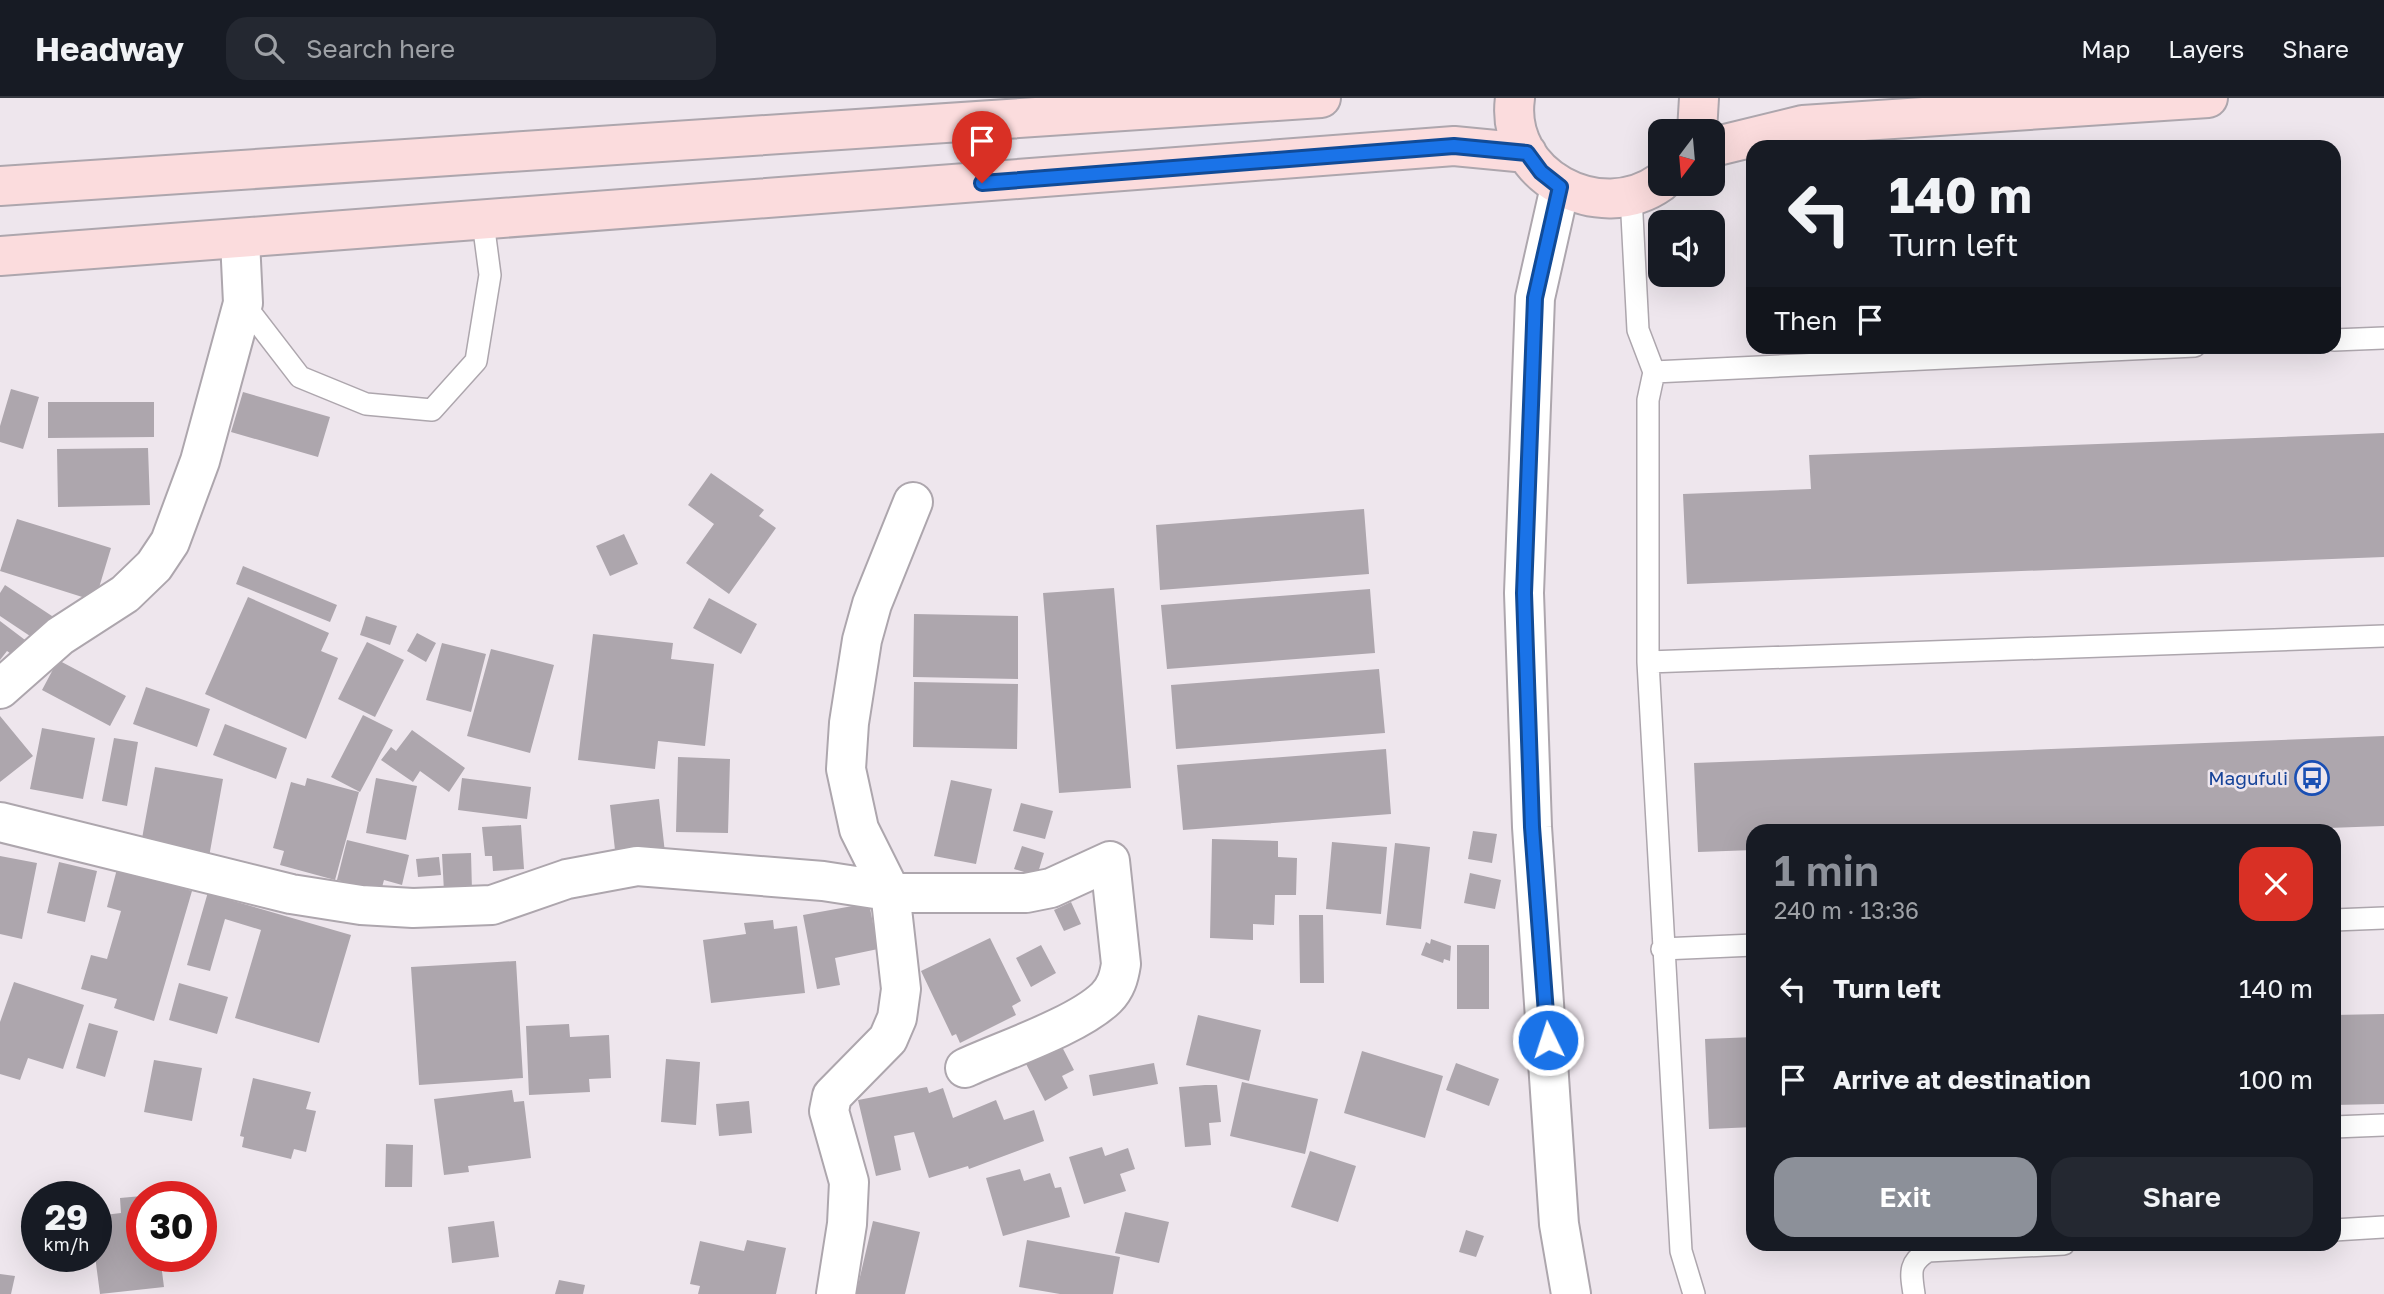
<!DOCTYPE html>
<html lang="en">
<head>
<meta charset="utf-8">
<style>
	:root { --surface:#171b24; --page:#242831; --text:#f1f3f6; --muted:#9ea1a6; --line:#363941; --accent:#8c9099 }
	body { margin:0; font-family:"Golos Text",sans-serif; background:var(--page); color:var(--text); height:100vh; display:flex; flex-direction:column; font-size:26px; white-space:nowrap }
	* { box-sizing:border-box; margin:0 }
	p { font-size:23px; color:var(--muted) }
	.icon { flex:none; width:38px; height:38px; fill:none; stroke:currentColor; stroke-width:2; stroke-linecap:round; stroke-linejoin:round }
	.map { position:relative; flex:1; overflow:hidden }
	.details { position:absolute; left:1746px; top:726px; width:595px; height:427px; display:flex; flex-direction:column; background:var(--surface); border-radius:21px; box-shadow:0 7px 28px #0002 }
	.details>* { flex:none }
	.top-card { position:absolute; left:1746px; top:42px; width:595px; height:214px; border-radius:21px; box-shadow:0 7px 28px #0002; background:#171b24; color:var(--text); overflow:hidden }
	.needle { width:46px; rotate:196deg }
	.controls { position:absolute; left:1648px; top:21px; display:grid; gap:14px }
	.controls a { display:grid; place-items:center; width:77px; height:77px; border-radius:14px; background:var(--surface); box-shadow:0 7px 28px #0002; font-size:35px }
	.speed { position:absolute; left:21px; top:1083px; display:flex; gap:14px; font-size:35px; font-weight:700; text-align:center }
	.speed>* { display:grid; place-content:center; width:91px; height:91px; border-radius:50%; background:var(--surface); box-shadow:0 7px 28px #0002; line-height:1 }
	.speed small { font-size:18px; font-weight:400 }
	.speed .limit { border:10px solid #d22; background:#fff; color:#111 }
	.pin { position:absolute; display:grid; place-items:center; width:60px; height:60px; color:#fff; margin:-72px -30px; border-radius:50% 50% 50% 0; rotate:-45deg; box-shadow:0 0 7px #0007 }
	.pin .icon { rotate:45deg }
	.me { position:absolute; width:77px; margin:-38px; rotate:356deg; stroke-linejoin:round; filter:drop-shadow(0 0 5px #0008) }
	.turn { display:flex; align-items:center; gap:24px; height:147px; padding:0 28px; font-size:32px }
	.turn .icon { width:91px; height:91px; stroke-width:2.5 }
	.turn b { display:block; font-size:49px; line-height:60px }
	.then { display:flex; align-items:center; height:66px; padding:0 28px; background:#0003; gap:14px; font-size:26px }
	.round { display:grid; place-items:center; flex:none; width:74px; height:74px; border-radius:21px; background:var(--page) }
	.summary { display:flex; align-items:center; justify-content:space-between; height:119px; padding:0 28px }
	h1 { font-size:42px; font-weight:600; line-height:52px; color:var(--accent) }
	.button { display:flex; gap:14px; margin-top:auto; padding:14px 28px }
	.button a { flex:1; height:80px; border-radius:21px; background:var(--accent); color:#fff; font-size:28px; font-weight:600; line-height:80px; text-align:center }
	.button a+a { background:var(--page); color:var(--text) }
	ul { padding:0; list-style:none }
	li { display:flex; align-items:center; gap:21px; height:91px; padding:0 28px }
	li div { flex:1 }
	li b { display:block; font-size:26px }
	li em { font-style:normal }
	header { display:flex; align-items:center; gap:42px; box-sizing:border-box; height:98px; padding:0 35px; background:var(--surface); border-bottom:2px solid var(--line) }
	header strong { font-size:33px }
	nav { display:flex; gap:38px; margin-inline-start:auto; font-size:24px }
	.search { width:490px; height:63px; background:var(--page); display:flex; align-items:center; gap:18px; box-sizing:border-box; padding:0 24px; border-radius:21px; color:var(--muted); font-size:26px }
	.map>svg:first-child { display:block }
</style>
</head>
<body>
<header>
<strong>Headway</strong>
<div class="search"><svg class="icon" aria-label="search" viewBox="0 0 24 24"><circle cx="10" cy="10" r="6"/><path d="M15 15l6 6"/></svg>Search here</div>
<nav><a>Map</a><a>Layers</a><a>Share</a></nav>
</header>
<div class="map">
<svg width="2384" height="1196" viewBox="0 0 2384 1196">
	<rect width="100%" height="100%" fill="#eee6ed"/>
	<path fill="#ada6ad" d="M11,291L39,299L23,351L0,344V328Z
		M243,294L330,319L318,359L231,334Z
		M48,304H154V339L48,340Z
		M2384,335V459L1687,486L1683,396L1811,391L1809,357Z
		M148,350L150,407L58,409L57,351Z
		M711,375L764,412L759,418L776,430L729,496L686,465L714,426L688,407Z
		M1364,411L1369,476L1160,492L1156,427Z
		M17,421L111,450L95,503L0,473Z
		M624,436L638,466L610,478L596,448Z
		M243,468L337,507L330,524L236,486Z
		M5,487L55,520L39,544L0,518V495Z
		M1114,490L1131,690L1059,695L1043,495Z
		M1370,491L1375,555L1167,571L1161,507Z
		M248,499L329,535L321,553L338,560L306,641L205,596Z
		M709,500L757,526L741,556L693,530Z
		M914,516L1018,518V581L913,579Z
		M366,518L397,528L390,547L360,537Z
		M0,523L33,548L21,563L7,553L0,562Z
		M417,535L436,545L426,564L407,553Z
		M593,536L673,545L671,561L714,566L705,648L658,643L655,671L578,662Z
		M367,544L404,562L375,619L338,601Z
		M442,545L486,556L471,614L426,602Z
		M491,551L554,567L530,655L467,638Z
		M58,562L126,598L110,628L42,592Z
		M1379,571L1385,635L1176,651L1171,587Z
		M914,584L1018,586L1017,651L913,649Z
		M146,589L210,611L197,649L133,626Z
		M363,617L393,632L360,694L331,679Z
		M0,618L33,658L0,684Z
		M225,626L287,650L276,681L213,657Z
		M42,630L95,640L83,701L30,691Z
		M412,632L465,670L449,694L420,673L413,684L381,662L391,649L396,653Z
		M2384,638V728L2244,733H1754V752L1698,754L1694,665Z
		M114,640L138,644L127,708L102,703Z
		M1386,651L1391,716L1183,732L1177,667Z
		M678,659L730,661L728,735L676,734Z
		M155,669L223,681L209,759L141,746Z
		M307,680L359,694L335,782L280,767L284,753L273,750L291,684L305,688Z
		M376,680L417,688L406,742L366,735Z
		M462,680L531,689L527,721L458,712Z
		M951,682L992,691L976,766L934,758Z
		M659,701L666,764L617,770L610,707Z
		M1021,705L1053,713L1045,741L1013,733Z
		M521,727L524,771L493,773L492,758H485L482,729Z
		M1473,733L1497,736L1492,765L1468,761Z
		M1212,741L1278,743V759L1297,760L1296,797H1275L1274,827L1253,826V842L1210,840Z
		M347,742L409,757L402,787L384,782L381,793L337,782Z
		M1332,744L1387,749L1381,816L1326,811Z
		M1395,745L1430,749L1421,831L1386,827Z
		M1022,748L1044,755L1037,778L1014,771Z
		M471,755L472,793L444,794L442,756Z
		M0,758L37,765L22,841L0,836Z
		M439,759L441,777L418,779L416,761Z
		M59,764L97,773L85,824L47,815Z
		M117,771L192,793L154,923L114,910L117,901L81,891L91,857L107,861L121,813L107,809Z
		M1470,775L1501,782L1495,811L1464,805Z
		M210,787L233,794L230,802L351,837L319,945L235,920L261,832L225,821L210,873L187,867Z
		M1071,804L1081,826L1064,833L1054,812Z
		M869,805L878,851L835,860L840,887L817,891L803,817Z
		M1299,817H1323L1324,885H1300Z
		M773,822L774,831L797,828L805,895L711,905L703,842L746,836L744,825Z
		M990,840L1021,903L1012,908L1016,917L960,945L956,936L952,938L921,873Z
		M1431,841L1451,848L1450,863L1444,861L1443,865L1421,857L1426,844L1430,846Z
		M1041,847L1056,875L1031,889L1016,860Z
		M1457,847H1489V911H1457Z
		M516,863L523,980L419,987L411,869Z
		M14,884L84,907L63,971L28,960L20,982L0,976V924Z
		M179,885L228,899L217,936L169,922Z
		M2384,916V1006L2334,1007V917Z
		M1198,917L1261,932L1249,983L1186,967Z
		M89,925L118,933L105,979L76,970Z
		M569,926L570,939L609,937L611,980L589,981L590,994L529,997L526,928Z
		M1754,939V1029L1709,1031L1705,941Z
		M1059,943L1074,972L1062,978L1068,990L1045,1003L1023,960Z
		M1362,953L1443,978L1425,1040L1344,1015Z
		M666,961L700,964L696,1027L661,1024Z
		M154,962L202,970L192,1023L144,1014Z
		M1154,965L1158,986L1093,998L1089,977Z
		M1456,965L1499,981L1489,1008L1446,992Z
		M253,980L311,994L306,1011L316,1013L306,1054L294,1051L291,1061L242,1049L244,1039L240,1038Z
		M1242,984L1318,1001L1305,1056L1230,1038Z
		M1205,987H1217L1221,1024L1209,1025L1211,1047L1185,1049L1179,989Z
		M927,989L929,995L943,990L953,1020L996,1002L1004,1022L1034,1012L1044,1043L969,1071L968,1068L929,1080L914,1034L894,1038L901,1072L876,1078L858,1002Z
		M512,992L514,1004L524,1003L531,1060L468,1068L469,1074L444,1077L434,1001Z
		M749,1003L752,1035L719,1038L716,1006Z
		M386,1046L413,1047L412,1089H385Z
		M1102,1049L1105,1058L1128,1050L1135,1071L1120,1076L1126,1093L1084,1106L1069,1059Z
		M1310,1053L1356,1068L1338,1124L1291,1109Z
		M1020,1071L1024,1083L1050,1075L1055,1090L1061,1089L1070,1119L1003,1138L986,1080Z
		M142,1098V1158H160L164,1189L100,1196L95,1158L96,1118L121,1115L120,1100Z
		M1125,1114L1169,1124L1159,1165L1115,1155Z
		M494,1123L499,1159L452,1165L448,1129Z
		M873,1123L920,1134L905,1196H856Z
		M1466,1132L1484,1138L1476,1159L1459,1154Z
		M747,1142L786,1150L776,1196H698L700,1188L690,1186L700,1143L744,1153Z
		M1027,1142L1120,1159L1113,1196H1060L1019,1189Z
		M0,1176L15,1178L11,1196H0Z
		M559,1182L585,1187L583,1196H555Z"/>
	<g fill="none" stroke-linecap="round" stroke-linejoin="round">
		<g stroke="#ada6ad" stroke-width="24">
			<path id="lane" d="M1631,98L1638,232L1654,274
				M243,205L300,279L366,306L432,312L476,263L490,177L483,124
				M2334,242L2384,240
				M1648,564L2384,538
				M2334,822L2384,820
				M1662,851L1754,847
				M2334,1029L2384,1027
				M2334,1132L2384,1129
				M1694,1196L1681,1153L1648,564V302L1654,274L2195,248
				M1914,1196C1911,1175 1908,1165 1928,1153L2064,1146"/>
		</g>
		<g stroke="#ada6ad" stroke-width="42">
			<path id="street" d="M1560,89L1535,200L1524,495L1532,729L1559,1126L1571,1196
				M0,591L60,538L125,496L154,468L170,444L200,363L243,205L240,142
				M0,724L291,796L361,807L413,810L492,807L567,781L637,768L823,783L901,795H1026L1051,790L1110,763L1121,866C1119,879 1116,890 1106,900C1077,928 1004,952 965,970
				M836,1196L847,1126L849,1084L829,1013L832,998L888,941L897,920L901,891L890,793L859,731L846,671L849,625L862,542L872,506L913,404"/>
		</g>
		<g stroke="#ada6ad" stroke-width="42">
			<path id="secondary" d="M1515,0C1504,78 1600,128 1661,84
				M1697,33L1699,0
				M1713,49L1803,27L2208,0
				M0,88L1321,0
				M0,158L1454,48L1527,55"/>
		</g>
		<use href="#lane" stroke="#fff" stroke-width="21"/>
		<use href="#street" stroke="#fff" stroke-width="38"/>
		<use href="#secondary" stroke="#fbdcdd" stroke-width="38"/>
	</g>
	<g fill="none" stroke-linecap="round" stroke-linejoin="round">
		<g stroke="#114b97" stroke-width="18">
			<path id="route" d="M982,85L1454,48L1527,55L1541,74L1560,89L1535,200L1524,495L1532,729L1548,942"/>
		</g>
		<use href="#route" stroke="#1a73e8" stroke-width="12"/>
	</g>
	<defs>
		<g id="bus-ring" transform="scale(1.75)"><circle r="9.5" fill="#eee6ed" stroke="#1a4fb4" stroke-width="1.5"/><path d="M-5-6H5V4H4V6H2V4H-2V6H-4V4H-5ZM-3.5-4V0h7V-4ZM-3.5 1.2v1.5H-2V1.2ZM2 1.2v1.5H3.5V1.2Z" fill="#1a4fb4"/></g>
	</defs>
	<g fill-rule="evenodd">
		<use href="#bus-ring" x="2312" y="680"/>
	</g>
	<g text-anchor="middle" stroke-width="5" stroke-linejoin="round" paint-order="stroke">
		<g font-size="19" fill="#164399" stroke="#eee6ed" text-anchor="end">
			<text x="2288" y="687">Magufuli</text>
		</g>
	</g>
</svg>
<div class="controls">
<a><svg class="needle" viewBox="-14 -14 28 28"><path d="M0-13l5 13h-10z" fill="#e53935"/><path d="M0 13l5-13h-10z" fill="#9ea1a6"/></svg></a>
<a><svg class="icon" aria-label="sound" viewBox="0 0 24 24"><path d="M4 9h4l5-4v14l-5-4H4zM17 9q2 3 0 6"/></svg></a>
</div>
<div class="speed"><div>29<small>km/h</small></div><div class="limit">30</div></div>
<div class="pin" style="left:982px;top:85px;background:#d93025"><svg class="icon" aria-label="arrive" viewBox="0 0 24 24"><path d="M6 21V4h12l-3 4 3 4H6"/></svg></div>
<svg class="me" style="left:1548px;top:942px" viewBox="-20 -20 40 40"><circle r="17" fill="#1a73e8" stroke="#fff" stroke-width="3"/><path d="M0-11L8 9 0 5-8 9z" fill="#fff"/></svg>
<div class="top-card">
<div class="turn"><svg class="icon" aria-label="left" viewBox="0 0 24 24"><path d="M17 20v-9H6M10 6l-5 5 5 5"/></svg><div><b>140 m</b>Turn left</div></div>
<div class="then">Then<svg class="icon" aria-label="arrive" viewBox="0 0 24 24"><path d="M6 21V4h12l-3 4 3 4H6"/></svg></div>
</div>
<section class="details">
<div class="summary"><div><h1>1 min</h1><p>240 m · 13:36</p></div><a class="round" style="background:#d93025;color:#fff"><svg class="icon" aria-label="close" viewBox="0 0 24 24"><path d="M6 6l12 12M18 6L6 18"/></svg></a></div>
<ul>
<li><svg class="icon" aria-label="left" viewBox="0 0 24 24"><path d="M17 20v-9H6M10 6l-5 5 5 5"/></svg><div><b>Turn left</b></div><em>140 m</em></li>
<li><svg class="icon" aria-label="arrive" viewBox="0 0 24 24"><path d="M6 21V4h12l-3 4 3 4H6"/></svg><div><b>Arrive at destination</b></div><em>100 m</em></li>
</ul>
<div class="button"><a>Exit</a><a>Share</a></div>
</section>
</div>
</body>
</html>
